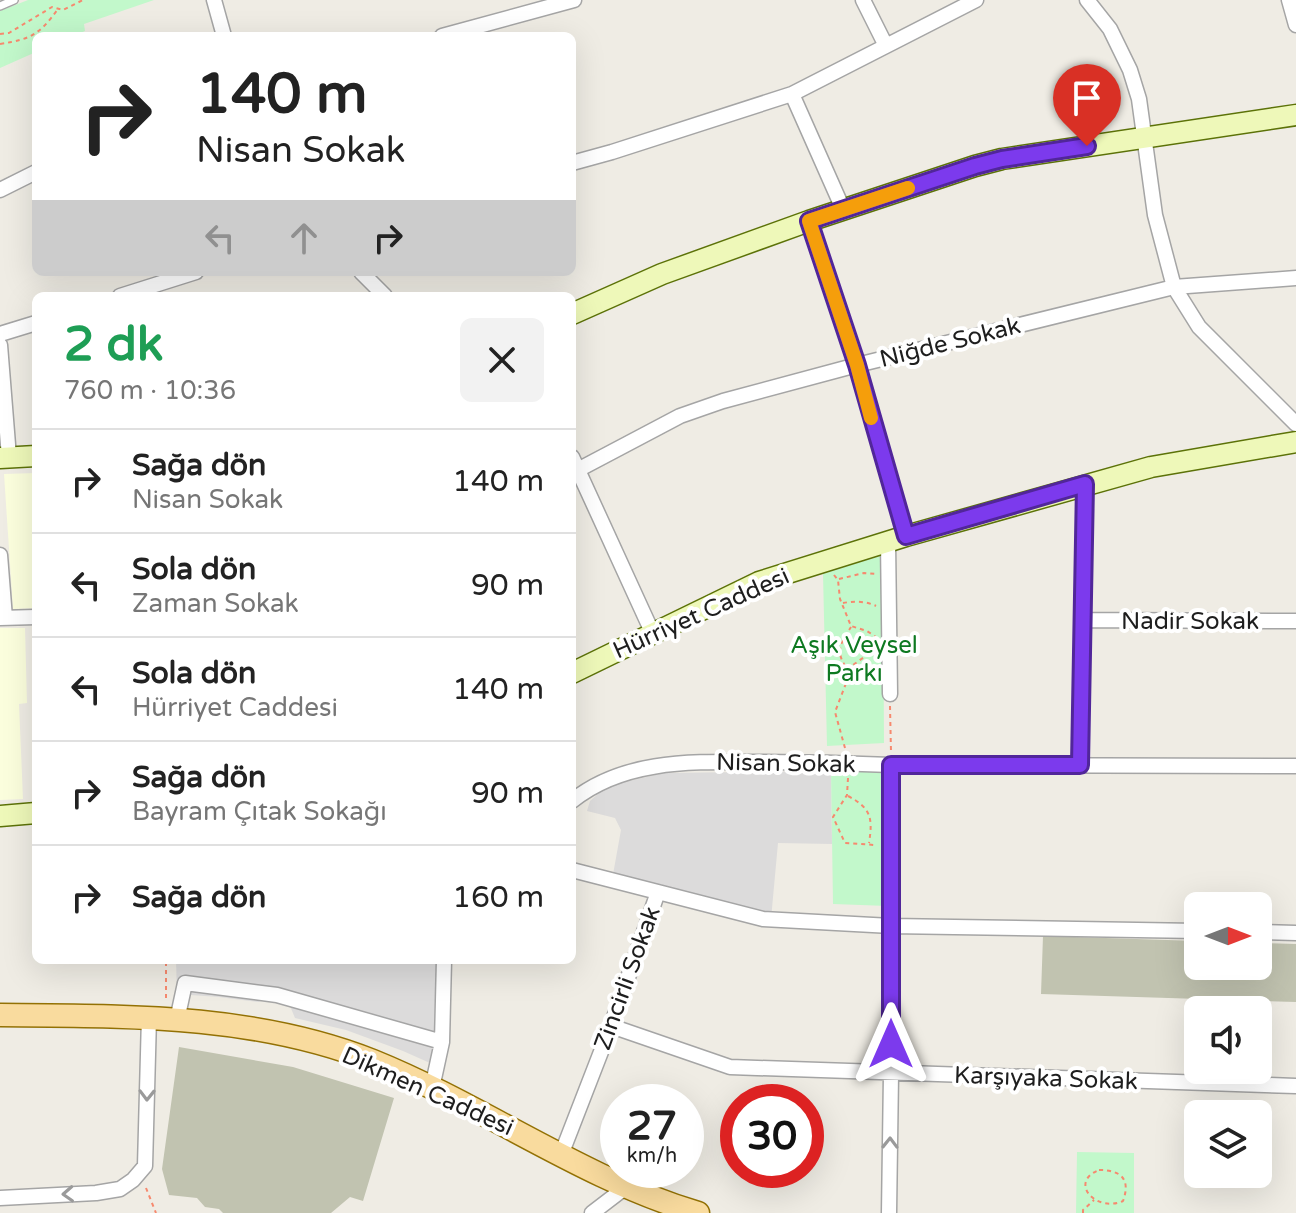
<!DOCTYPE html>
<html lang="tr">
<head>
<meta charset="utf-8">
<style>
	:root { --surface:#fff; --page:#f2f2f2; --text:#222; --muted:#767676; --line:#e0e0e0 }
	body { margin:0; font-family:"Varela Round",sans-serif; background:var(--page); color:var(--text); height:100vh; display:flex; flex-direction:column; font-size:30px; white-space:nowrap }
	* { box-sizing:border-box; margin:0 }
	p { font-size:26px; color:var(--muted) }
	.icon { flex:none; width:44px; height:44px; fill:none; stroke:currentColor; stroke-width:2; stroke-linecap:round; stroke-linejoin:round }
	.map { position:relative; flex:1; overflow:hidden }
	.drawer { position:absolute; left:32px; top:292px; width:544px; height:672px; display:flex; flex-direction:column; background:var(--surface); border-radius:12px; box-shadow:0 8px 32px #0002 }
	.drawer>* { flex:none }
	.banner { position:absolute; left:32px; top:32px; width:544px; height:244px; border-radius:12px; box-shadow:0 8px 32px #0002; background:#fff; color:var(--text); overflow:hidden }
	.needle { width:52px; rotate:90deg }
	.tools { position:absolute; left:1184px; top:892px; display:grid; gap:16px }
	.tools a { display:grid; place-items:center; width:88px; height:88px; border-radius:12px; background:var(--surface); box-shadow:0 8px 32px #0002; font-size:40px }
	.speed { position:absolute; left:600px; top:1084px; display:flex; gap:16px; font-size:40px; font-weight:700; text-align:center }
	.speed>* { display:grid; place-content:center; width:104px; height:104px; border-radius:50%; background:var(--surface); box-shadow:0 8px 32px #0002; line-height:1 }
	.speed small { font-size:20px; font-weight:400 }
	.speed .limit { border:12px solid #d22; background:#fff; color:#111 }
	.pin { position:absolute; display:grid; place-items:center; width:68px; height:68px; color:#fff; margin:-82px -34px; border-radius:50% 50% 50% 0; rotate:-45deg; box-shadow:0 0 8px #0007 }
	.pin .icon { rotate:45deg }
	.me { position:absolute; width:88px; margin:-44px; rotate:0deg; stroke-linejoin:round; filter:drop-shadow(0 0 6px #0008) }
	.turn { display:flex; align-items:center; gap:28px; height:168px; padding:0 32px; font-size:36px }
	.turn .icon { width:104px; height:104px; stroke-width:2.5 }
	.turn b { display:block; font-size:56px; line-height:68px }
	.lanes { display:flex; align-items:center; height:76px; padding:0 32px; background:#0003; justify-content:center; gap:40px; direction:ltr }
	.lanes .off { opacity:.35 }
	.round { display:grid; place-items:center; flex:none; width:84px; height:84px; border-radius:12px; background:var(--page) }
	.headline { display:flex; align-items:center; justify-content:space-between; height:136px; padding:0 32px }
	h1 { font-size:48px; font-weight:700; line-height:60px; color:#1e9e55 }
	ul { padding:0; list-style:none }
	li { display:flex; align-items:center; gap:24px; height:104px; padding:0 32px; border-top:2px solid var(--line) }
	li div { flex:1 }
	li b { display:block; font-size:30px }
	li em { font-style:normal }
	.map>svg:first-child { display:block }
</style>
</head>
<body>
<div class="map">
<svg width="1296" height="1213" viewBox="0 0 1296 1213">
	<rect width="100%" height="100%" fill="#efece4"/>
	<path fill="#dcdbdb" d="M831,771L832,844L778,843L771,919L612,880L621,830L615,818L587,811L590,801L607,786L664,773Z
		M176,960H444L442,1042L430,1063L403,1051L346,1030L295,1018L290,1006L283,1002L267,999L258,1002L219,997L177,994Z"/>
	<path fill="#fbfedd" d="M36,473V608L13,609L4,474Z
		M0,628H25L27,703L19,704L23,799L0,800Z"/>
	<path fill="#c1c3b0" d="M1043,936L1198,941V966H1258V943L1296,944V1002L1041,994Z
		M179,1047L293,1067L394,1098L363,1201L350,1197L331,1213H223L219,1209L205,1207L197,1198L169,1195L162,1169Z"/>
	<path fill="#c2f8cb" d="M28,0H154L84,24L85,31L73,36H36V52L0,68V11Z
		M880,556L883,563L884,743L827,746L823,574Z
		M831,771H883L888,906L833,904Z
		M1077,1152L1134,1153V1213H1076Z"/>
	<g fill="none" stroke-linecap="round" stroke-linejoin="round">
		<g stroke="#a5a5a5" stroke-width="10">
			<path id="lane" d="M0,6L14,0"/>
		</g>
		<g stroke="#a5a5a5" stroke-width="17">
			<path id="street" d="M214,0L224,36
				M863,0L886,46
				M1087,0L1110,29L1130,70L1139,99L1155,215L1174,287L1199,327L1296,424
				M1289,0L1296,25
				M442,36L574,0
				M792,94L843,209
				M572,163L612,152L792,94L976,0
				M0,190L36,172
				M809,221L857,365L906,536
				M361,272L385,296
				M120,296L196,272
				M0,334L36,323
				M0,345L9,457
				M572,457L653,634
				M572,473L680,416L723,401L857,365L1174,287L1296,278
				M888,542L890,694
				M0,555L5,618
				M0,618L36,617
				M1083,620L1296,621
				M1080,765L1085,484
				M572,801C625,758 697,762 761,762C805,762 848,763 891,765L1296,766
				M572,870L763,919L891,926L1198,931
				M1258,932L1296,933
				M177,1020L185,983L277,995L442,1042
				M611,1026L730,1067L1296,1086
				M432,1088L442,1042L444,960
				M561,1155L611,1026L658,892
				M0,1198L96,1193L120,1189L133,1180L145,1166L149,1017
				M592,1213L626,1187
				M889,1213L891,1074V765"/>
		</g>
		<g stroke="#5c7208" stroke-width="23">
			<path id="secondary" d="M572,314L662,274L809,221L975,166L1002,159L1296,115
				M0,458L36,456
				M572,673L759,582L906,536L1151,467L1296,442
				M0,816L36,813"/>
		</g>
		<g stroke="#937104" stroke-width="25">
			<path id="primary" d="M0,1015C125,1016 255,1014 373,1061C484,1106 583,1179 698,1213"/>
		</g>
		<path stroke="#f6896e" stroke-width="2" stroke-dasharray="4 4" stroke-linecap="butt" d="M0,34L9,33L52,7L63,10L83,0
			M0,44C31,39 39,35 58,9
			M834,575L838,580L840,599L851,626L867,631L876,637
			M839,579L864,573L876,574
			M843,603C854,601 866,601 876,606
			M850,673C835,653 838,647 851,627
			M890,706L891,752
			M845,748L835,712L853,665L874,650
			M848,778L847,795L833,817L845,843L875,845
			M848,796C871,808 873,818 869,843
			M166,998V960
			M1099,1170C1121,1170 1131,1179 1123,1201C1096,1213 1068,1182 1099,1170Z
			M146,1188L156,1213
			M1083,1213V1210L1094,1200"/>
		<use href="#lane" stroke="#fff" stroke-width="7"/>
		<use href="#street" stroke="#fff" stroke-width="14"/>
		<use href="#secondary" stroke="#eef8b9" stroke-width="20"/>
		<use href="#primary" stroke="#f9db9e" stroke-width="22"/>
	</g>
	<defs><path id="oneway-chevron" d="M-2-3.5L2.5 0L-2 3.5" fill="none" stroke-width="1.6" stroke-linecap="round" stroke-linejoin="round" transform="scale(2)"/></defs>
	<g stroke="#9a9a9a">
		<use href="#oneway-chevron" transform="translate(147 1095) rotate(91)"/>
		<use href="#oneway-chevron" transform="translate(890 1143) rotate(-89)"/>
		<use href="#oneway-chevron" transform="translate(68 1194) rotate(177)"/>
	</g>
	<g fill="none" stroke-linecap="round" stroke-linejoin="round">
		<g stroke="#51269a" stroke-width="20">
			<path id="route" d="M891,1044V765H1080L1085,484L906,536L857,365L809,221L975,166L1002,159L1087,146"/>
		</g>
		<use href="#route" stroke="#7c3aed" stroke-width="14"/>
		<path stroke="#f59e0b" stroke-width="14" d="M871,418L857,365L809,221L908,188"/>
	</g>
	<g text-anchor="middle" stroke-width="8" stroke-linejoin="round" paint-order="stroke">
		<g font-size="24" fill="#1e1e1e" stroke="#fff">
			<text transform="translate(950 342) rotate(-14)" y="8">Niğde Sokak</text>
			<text transform="translate(701 613) rotate(-24)" y="8">Hürriyet Caddesi</text>
			<text x="1190" y="629">Nadir Sokak</text>
			<text transform="translate(786 763) rotate(1)" y="8">Nisan Sokak</text>
			<text transform="translate(627 978) rotate(-70)" y="8">Zincirli Sokak</text>
			<text transform="translate(1046 1078) rotate(2)" y="8">Karşıyaka Sokak</text>
			<text transform="translate(428 1091) rotate(24)" y="8">Dikmen Caddesi</text>
		</g>
		<g font-size="24" fill="#0e7921" stroke="#fff">
			<text x="854" y="653">Aşık Veysel<tspan x="854" dy="28">Parkı</tspan></text>
		</g>
	</g>
</svg>
<div class="tools">
<a><svg class="needle" viewBox="-14 -14 28 28"><path d="M0-13l5 13h-10z" fill="#e53935"/><path d="M0 13l5-13h-10z" fill="#767676"/></svg></a>
<a><svg class="icon" aria-label="sound" viewBox="0 0 24 24"><path d="M4 9h4l5-4v14l-5-4H4zM17 9q2 3 0 6"/></svg></a>
<a><svg class="icon" aria-label="layers" viewBox="0 0 24 24"><path d="M12 4l9 5-9 5-9-5zM3 14l9 5 9-5"/></svg></a>
</div>
<div class="speed"><div>27<small>km/h</small></div><div class="limit">30</div></div>
<div class="pin" style="left:1087px;top:146px;background:#d93025"><svg class="icon" aria-label="arrive" viewBox="0 0 24 24"><path d="M6 21V4h12l-3 4 3 4H6"/></svg></div>
<svg class="me" style="left:891px;top:1044px" viewBox="-20 -20 40 40"><path d="M0-17L14 15 0 8-14 15z" fill="#7c3aed" stroke="#fff" stroke-width="4"/></svg>
<div class="banner">
<div class="turn"><svg class="icon" aria-label="right" viewBox="0 0 24 24"><path d="M7 20v-9h11M14 6l5 5-5 5"/></svg><div><b>140 m</b>Nisan Sokak</div></div>
<div class="lanes"><svg class="icon off" aria-label="left" viewBox="0 0 24 24"><path d="M17 20v-9H6M10 6l-5 5 5 5"/></svg><svg class="icon off" aria-label="ahead" viewBox="0 0 24 24"><path d="M12 20V5M6 11l6-6 6 6"/></svg><svg class="icon" aria-label="right" viewBox="0 0 24 24"><path d="M7 20v-9h11M14 6l5 5-5 5"/></svg></div>
</div>
<section class="drawer">
<div class="headline"><div><h1>2 dk</h1><p>760 m · 10:36</p></div><a class="round"><svg class="icon" aria-label="close" viewBox="0 0 24 24"><path d="M6 6l12 12M18 6L6 18"/></svg></a></div>
<ul>
<li><svg class="icon" aria-label="right" viewBox="0 0 24 24"><path d="M7 20v-9h11M14 6l5 5-5 5"/></svg><div><b>Sağa dön</b><p>Nisan Sokak</p></div><em>140 m</em></li>
<li><svg class="icon" aria-label="left" viewBox="0 0 24 24"><path d="M17 20v-9H6M10 6l-5 5 5 5"/></svg><div><b>Sola dön</b><p>Zaman Sokak</p></div><em>90 m</em></li>
<li><svg class="icon" aria-label="left" viewBox="0 0 24 24"><path d="M17 20v-9H6M10 6l-5 5 5 5"/></svg><div><b>Sola dön</b><p>Hürriyet Caddesi</p></div><em>140 m</em></li>
<li><svg class="icon" aria-label="right" viewBox="0 0 24 24"><path d="M7 20v-9h11M14 6l5 5-5 5"/></svg><div><b>Sağa dön</b><p>Bayram Çıtak Sokağı</p></div><em>90 m</em></li>
<li><svg class="icon" aria-label="right" viewBox="0 0 24 24"><path d="M7 20v-9h11M14 6l5 5-5 5"/></svg><div><b>Sağa dön</b></div><em>160 m</em></li>
</ul>
</section>
</div>
</body>
</html>
